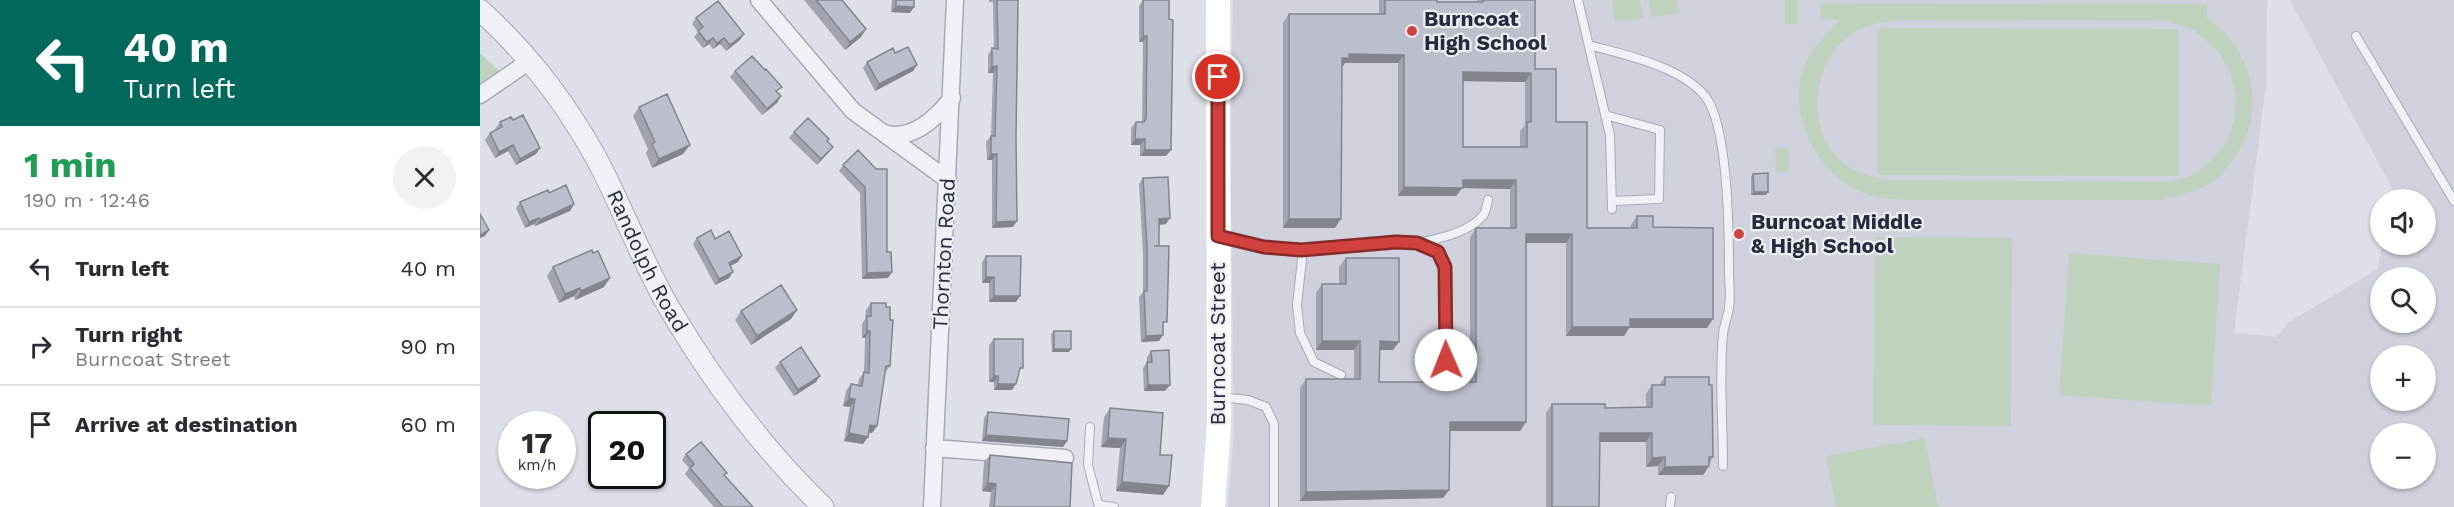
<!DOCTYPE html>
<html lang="en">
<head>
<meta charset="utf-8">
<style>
	:root { --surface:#fff; --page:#f2f2f3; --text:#2b2b33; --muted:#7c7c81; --line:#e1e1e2 }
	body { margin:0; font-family:"Work Sans",sans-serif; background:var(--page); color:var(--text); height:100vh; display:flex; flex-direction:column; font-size:22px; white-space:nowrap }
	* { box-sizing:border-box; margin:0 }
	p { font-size:20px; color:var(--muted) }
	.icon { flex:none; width:33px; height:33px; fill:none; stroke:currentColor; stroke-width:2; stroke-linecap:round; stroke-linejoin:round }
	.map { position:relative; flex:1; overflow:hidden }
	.sheet { display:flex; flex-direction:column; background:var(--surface); width:480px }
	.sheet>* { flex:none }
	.hud { background:#00695c; color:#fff; overflow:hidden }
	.buttons { position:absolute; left:1890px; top:189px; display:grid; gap:12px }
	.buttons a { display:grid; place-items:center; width:66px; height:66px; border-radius:50%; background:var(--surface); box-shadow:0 2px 4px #0004; font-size:30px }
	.speed { position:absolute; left:18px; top:411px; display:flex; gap:12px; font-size:30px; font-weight:700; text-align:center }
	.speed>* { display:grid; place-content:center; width:78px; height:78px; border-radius:50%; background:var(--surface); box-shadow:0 2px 4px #0004; line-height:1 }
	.speed small { font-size:15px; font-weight:400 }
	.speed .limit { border:3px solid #111; border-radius:9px; background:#fff; color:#111 }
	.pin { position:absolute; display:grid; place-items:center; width:51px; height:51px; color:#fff; margin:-26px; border:3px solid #fff; border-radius:50%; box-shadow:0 2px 6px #0007 }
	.me { position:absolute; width:66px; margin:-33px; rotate:359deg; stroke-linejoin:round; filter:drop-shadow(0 0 4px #0008) }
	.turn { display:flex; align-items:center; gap:21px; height:126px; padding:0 24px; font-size:27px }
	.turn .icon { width:78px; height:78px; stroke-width:2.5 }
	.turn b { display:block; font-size:42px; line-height:51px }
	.round { display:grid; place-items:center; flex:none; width:63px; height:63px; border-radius:32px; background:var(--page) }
	.summary { display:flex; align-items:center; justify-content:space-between; height:102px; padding:0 24px }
	h1 { font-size:36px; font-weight:700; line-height:45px; color:#1e9e55 }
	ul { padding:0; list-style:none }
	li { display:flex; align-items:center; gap:18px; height:78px; padding:0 24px; border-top:2px solid var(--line) }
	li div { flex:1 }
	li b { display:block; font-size:22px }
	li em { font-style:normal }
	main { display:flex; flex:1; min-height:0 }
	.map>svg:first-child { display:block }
</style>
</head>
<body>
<main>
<section class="sheet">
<div class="hud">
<div class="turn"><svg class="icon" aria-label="left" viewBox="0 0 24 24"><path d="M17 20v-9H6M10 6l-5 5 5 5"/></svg><div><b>40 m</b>Turn left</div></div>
</div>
<div class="summary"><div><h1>1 min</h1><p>190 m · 12:46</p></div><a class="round"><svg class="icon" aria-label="close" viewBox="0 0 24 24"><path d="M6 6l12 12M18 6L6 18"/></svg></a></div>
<ul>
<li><svg class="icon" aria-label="left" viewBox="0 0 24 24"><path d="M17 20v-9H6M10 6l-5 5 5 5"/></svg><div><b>Turn left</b></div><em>40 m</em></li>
<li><svg class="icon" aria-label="right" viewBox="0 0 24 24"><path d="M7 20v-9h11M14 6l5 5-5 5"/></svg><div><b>Turn right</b><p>Burncoat Street</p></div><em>90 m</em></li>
<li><svg class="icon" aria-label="arrive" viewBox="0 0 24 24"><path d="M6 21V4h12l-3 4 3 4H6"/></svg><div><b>Arrive at destination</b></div><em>60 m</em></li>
</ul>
</section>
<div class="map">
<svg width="1974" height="507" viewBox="0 0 1974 507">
	<rect width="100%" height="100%" fill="#dde0e8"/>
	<path fill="#cfd2dd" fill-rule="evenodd" d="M753,0H1787L1786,84L1754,333L1797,337L1809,322L1898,269L1901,250L1908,245L1946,244V200L1918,199L1810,0H1974V507H748L754,431L750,135ZM1900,278H1946V322H1900ZM1900,356H1946V400H1900ZM1900,434H1946V478H1900Z"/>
	<path fill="#c0d2be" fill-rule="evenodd" d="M1132,0H1160L1163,18L1135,22Z
		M1169,0H1198L1199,13L1171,17Z
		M1305,0H1318V24H1305Z
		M1341,3L1727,4V18C1771,47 1786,105 1759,151C1752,161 1743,175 1732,182C1717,192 1697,196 1680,200H1426C1409,199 1388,197 1372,188C1328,160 1301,99 1332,51C1340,40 1351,30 1360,20L1340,19ZM1419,20L1687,21L1714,30L1738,51L1750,72L1756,96L1754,122L1746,143L1729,162L1711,176L1688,182L1404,180C1392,177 1380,174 1369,167C1323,137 1329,60 1375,32C1388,24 1404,22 1419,20Z
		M1398,28L1698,29V176L1397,175Z
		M0,53L20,72L0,83Z
		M1295,148H1309V172H1296Z
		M1395,237L1532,238L1531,426L1393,425Z
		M1589,253L1740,264L1731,406L1579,395Z
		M1445,438L1458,507H1356L1346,456Z"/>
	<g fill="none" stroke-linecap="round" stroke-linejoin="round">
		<g stroke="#a6aab5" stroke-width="10">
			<path id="service" d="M1098,0L1130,135L1132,209
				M1876,36L1974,201
				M1109,45C1145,55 1200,66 1225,96C1248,125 1249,232 1249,271C1249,282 1251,296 1249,307C1248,316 1244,325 1243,334C1239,377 1243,423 1243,466
				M1125,115L1180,130L1179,199L1132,201
				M741,236L784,247L821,251L916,242L937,243L958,252L965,267L966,360
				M938,243C957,239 992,232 1004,214C1006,211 1007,204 1008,200
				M823,250L817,305L820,333L834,362L861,375
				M740,397L768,400L786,407L794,424V507
				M610,427L608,465L619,507
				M619,505L634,507
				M1190,507L1191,497"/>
		</g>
		<g stroke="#a6aab5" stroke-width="19">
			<path id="minor" d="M279,0L373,111L468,180
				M0,95L51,60
				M403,133C432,142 456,118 472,98
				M454,448L585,458
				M452,507L475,0"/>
		</g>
		<g stroke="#a6aab5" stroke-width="23">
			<g id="tertiary">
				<path id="s1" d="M0,10C41,47 72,85 101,132C135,186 156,250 188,306C231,379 282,448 343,507"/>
			</g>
		</g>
		<use href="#service" stroke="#f0f1f6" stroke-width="8"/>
		<use href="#minor" stroke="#f0f1f6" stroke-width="16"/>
		<use href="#tertiary" stroke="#f0f1f6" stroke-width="21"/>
		<path stroke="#fff" stroke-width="24" d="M733,507L739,424L738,0"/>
	</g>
	<path fill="#a1a3af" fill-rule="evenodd" d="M324,0H362L386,29L381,37L365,50Z
		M412,0H434L430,13L411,12Z
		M509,0H538L533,227L512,228V160H507L506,142L511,136L513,73H508V55L512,48L514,49L513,2H509Z
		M663,0L686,156H660V145H651V128L656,122H662L663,42H659V6Z
		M899,0H957V2H997V0H1055V69L1076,122L1107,228H1151V225L1157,216L1173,227L1227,328H1149L1144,336H1086V243H1046V422L1040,431H970L969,490L963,498L820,501V388L826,379H874V350H836V293L842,284H859V267L866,258L913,350H900L899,382H990V237L996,228H1030V189L982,188L976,196H918V63H865L863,66H862L855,228H803V23L809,14H899ZM983,81L1045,82V125L1040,131V147H983Z
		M216,18L260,40L246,51L240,44L233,49L229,44L223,48L214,37L218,32L212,24Z
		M415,53L437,65L433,71L395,91L383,68L387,62Z
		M255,71L297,103L282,115L250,77Z
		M159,107L203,154L172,168L166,153L168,149L153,116Z
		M33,120L60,148L56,154L36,165L28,151L15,158L5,140L10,133L16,130L15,129L20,122Z
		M314,132L347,142L348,153L337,165L309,138Z
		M378,150L407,252L412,272L408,278L382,279L380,193L359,171L363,165Z
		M1273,174L1286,195H1271V177Z
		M663,178L686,224L679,225V246L683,327L679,341L661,342L659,297L663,292V253L659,184Z
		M69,193L94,204L90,211L55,226L54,224L45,228L36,208L40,202Z
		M217,238L235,239L258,262L250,266L249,278L235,285L213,244Z
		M506,256L536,302H509V283H502V262Z
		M73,267L124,287L95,300L94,296L79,303L67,276Z
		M391,303L410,366L405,373L397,426L392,433H389L383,444L364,441L370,407L363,406L366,391L371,384L378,385L379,379L384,372L385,338H382V324L385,319L386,310Z
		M317,310L311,319L271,345L255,320L261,311Z
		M574,331L589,352H572L571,334Z
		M514,339L539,375L536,384L532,390H514V382H509V345Z
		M671,351L685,391H664L663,368L667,362V357Z
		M300,362L336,382L314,396L295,368Z
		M1185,377L1233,457L1223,475H1178V466L1166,467V442H1120L1119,507H1066V413L1072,404L1125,408L1166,407V394L1172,385H1179Z
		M630,408L680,455L683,495L636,491L640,448L621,447L624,417Z
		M508,412L587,441L583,447L502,441L504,418Z
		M206,454L245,476L273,507H234L205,474L209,468L202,460Z
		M510,455L590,507H509L511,492L502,491L504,462Z"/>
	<path fill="#83858e" d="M416,6L434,7L430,13L411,12Z
		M386,29L381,37L365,50L370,42Z
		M264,34L260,40L246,51L250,45Z
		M663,36H667L663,42H659Z
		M233,38L229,44L223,48L227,42Z
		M244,38L240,44L233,49L237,43Z
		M869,54L924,55L918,63H865L863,66H856L862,58Z
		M437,65L433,71L395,91L399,84Z
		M517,66L513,73H508L512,67Z
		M983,72L1051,73L1045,82L977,81Z
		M301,96L297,103L282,115L287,109Z
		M655,139H665L660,145H651Z
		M33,145L28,151L15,158L19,152Z
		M210,145L203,154L172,168L179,159Z
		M353,147L348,153L337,165L341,159Z
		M60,148L56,154L36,165L40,159Z
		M665,150H691L686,156H660Z
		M511,154H517L512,160H507Z
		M983,180H1036L1030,189L982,188L976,196H918L924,187Z
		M1274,192H1288L1286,195H1271Z
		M94,204L90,211L55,226L60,220Z
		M59,218L54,224L45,228L49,222Z
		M690,218L686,224L675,225L679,219Z
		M809,219H861L855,228H803Z
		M537,221L533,227L512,228L516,222Z
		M9,230L5,236L0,238V235Z
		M1046,234H1092L1086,243H1040Z
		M262,256L258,262L244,269L249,263Z
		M253,272L249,278L235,285L239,279Z
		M412,272L408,278L382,279L387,273Z
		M506,277H514L509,283H502Z
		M130,278L124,287L95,300L101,291Z
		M100,288L94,296L79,303L85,294Z
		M514,296H540L536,302H509Z
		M317,310L311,319L271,345L277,336Z
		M1150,319H1233L1227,328H1149L1144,336H1086L1092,327Z
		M387,331H390L385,338H382Z
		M683,335L679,341L661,342L666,336Z
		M842,341H880L874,350H836Z
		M900,341L919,342L913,350H893Z
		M574,349H591L589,352H572Z
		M340,376L336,382L314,396L318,390Z
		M514,376H518L514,382H509Z
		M518,384H536L532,390H514Z
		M668,385H690L685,391H664Z
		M369,398L375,399L370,407L363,406Z
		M970,422H1046L1040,431H963Z
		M390,425L397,426L392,433L385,432Z
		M369,433L388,437L383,444L364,441Z
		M1120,433H1172L1166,442H1114Z
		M506,435L587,441L583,447L502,441Z
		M628,438L646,439L640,448L621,447Z
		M1185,457L1178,466L1166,467L1172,458Z
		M1229,466L1223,475H1178L1185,467Z
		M642,482L689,486L683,495L636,491Z
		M508,483L516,484L511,492L502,491Z
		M969,490L963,498L820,501L826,492Z"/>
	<path fill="#bbbecb" stroke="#83858e" stroke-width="1.5" fill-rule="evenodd" d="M336,0H362L386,29L370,42Z
		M416,0H434V7L416,6Z
		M517,0H538L536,136L537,221L516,222L517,154H511V136H515L517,66L512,67V48L518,49Z
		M663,0H689V19L693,20L691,150H665V139H655L656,122H664L666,119L667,36H663Z
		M905,0H957V2H1003V0H1055V69H1076V122H1107V228H1157V216H1173V227L1233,228V319H1150V327H1092V234H1046V422H970L969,490L826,492V379H880V341H842V284H866V258H919V342L900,341L899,382H996V228H1036V180H983V188L924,187V55L869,54V58H862L861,219H809V14H905ZM983,72L1051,73V122H1047V147H983Z
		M238,1L264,34L250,45L244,38L237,43L233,38L227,42L218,31L223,27L216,18Z
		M428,47L437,65L399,84L387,62L413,48L415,53Z
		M272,56L285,70L286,69L302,87L296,91L301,96L287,109L255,71Z
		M187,94L210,145L179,159L172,144L175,142L159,107Z
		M43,115L60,148L40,159L33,145L19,152L10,133L22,127L20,122L31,117L33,120Z
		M328,118L349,139L347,141L353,147L341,159L314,132Z
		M378,150L396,169H407V252H411L412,272L387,273L385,187L363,165Z
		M1288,173V192H1274L1273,174Z
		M688,177L690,218L679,219V246H674H689L687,322H683V335L666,336L664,291H667V247L663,178Z
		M86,185L94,204L60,220L59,218L49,222L40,202L68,190L69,193Z
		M0,214L9,230L0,235Z
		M231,230L235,239L249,231L262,256L249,263L253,272L239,279L217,238Z
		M112,250L113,253L118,251L130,278L101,291L100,288L85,294L73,267Z
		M506,256H541L540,296H514V277H506Z
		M301,285L317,310L277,336L261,311Z
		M391,303H406V307H410V320H413L410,366H406L397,426L390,425L388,437L369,433L375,399L369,398L371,384L382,386L384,372L389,373L390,331H387V316H391Z
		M574,331H591V349H574Z
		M514,339H543V368H540L536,384H518V376H514Z
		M321,347L340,376L318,390L300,362Z
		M689,350L690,385H668L667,362H672L671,351Z
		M1185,377H1229V385H1232L1233,457H1229V466L1185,467V457L1172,458V433H1120L1119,507H1072V404H1125V408L1172,407V385H1185Z
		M630,408L683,413L680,455H692L689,486L642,482L646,439L628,438Z
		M508,412L589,419L587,441L506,435Z
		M221,442L247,473L244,475L273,507H243L210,468L214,464L206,454Z
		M510,455L592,463L590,507H514L516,484L508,483Z"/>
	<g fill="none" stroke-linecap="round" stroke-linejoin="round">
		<g stroke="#882b28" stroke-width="15">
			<path id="route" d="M738,77V236L784,247L821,250L916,242L937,243L958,252L965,267L966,360"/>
		</g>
		<use href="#route" stroke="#d1423e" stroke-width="10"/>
	</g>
	<g fill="#d1423e" stroke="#edeff5" stroke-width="2">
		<circle cx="932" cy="31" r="6"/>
		<circle cx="1259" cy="234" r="6"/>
	</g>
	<g text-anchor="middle" stroke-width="4.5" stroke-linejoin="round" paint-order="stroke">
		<g font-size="21" font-weight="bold" fill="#262b3f" stroke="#edeff5" text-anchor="start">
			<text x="944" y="26">Burncoat<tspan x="944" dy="24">High School</tspan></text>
			<text x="1271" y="229">Burncoat Middle<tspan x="1271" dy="24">&amp; High School</tspan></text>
		</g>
		<g font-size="21" fill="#262b3f" stroke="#edeff5">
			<text transform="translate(464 254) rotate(-87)" y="7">Thornton Road</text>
			<text dy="7" stroke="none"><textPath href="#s1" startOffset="304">Randolph Road</textPath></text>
			<text transform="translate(738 344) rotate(-90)" y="7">Burncoat Street</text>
		</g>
	</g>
</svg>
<div class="buttons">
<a><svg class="icon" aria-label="sound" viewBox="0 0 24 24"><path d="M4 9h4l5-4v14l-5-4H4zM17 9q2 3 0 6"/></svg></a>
<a><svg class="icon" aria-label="search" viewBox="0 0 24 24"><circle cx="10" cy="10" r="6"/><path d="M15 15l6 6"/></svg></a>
<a>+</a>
<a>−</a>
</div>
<div class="speed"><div>17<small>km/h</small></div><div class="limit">20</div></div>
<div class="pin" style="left:738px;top:77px;background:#d93025"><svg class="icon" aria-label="arrive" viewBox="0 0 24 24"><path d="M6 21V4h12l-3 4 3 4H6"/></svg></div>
<svg class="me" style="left:966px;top:360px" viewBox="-20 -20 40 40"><circle r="19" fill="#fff"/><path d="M0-13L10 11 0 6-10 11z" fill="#d1423e"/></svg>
</div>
</main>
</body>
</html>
